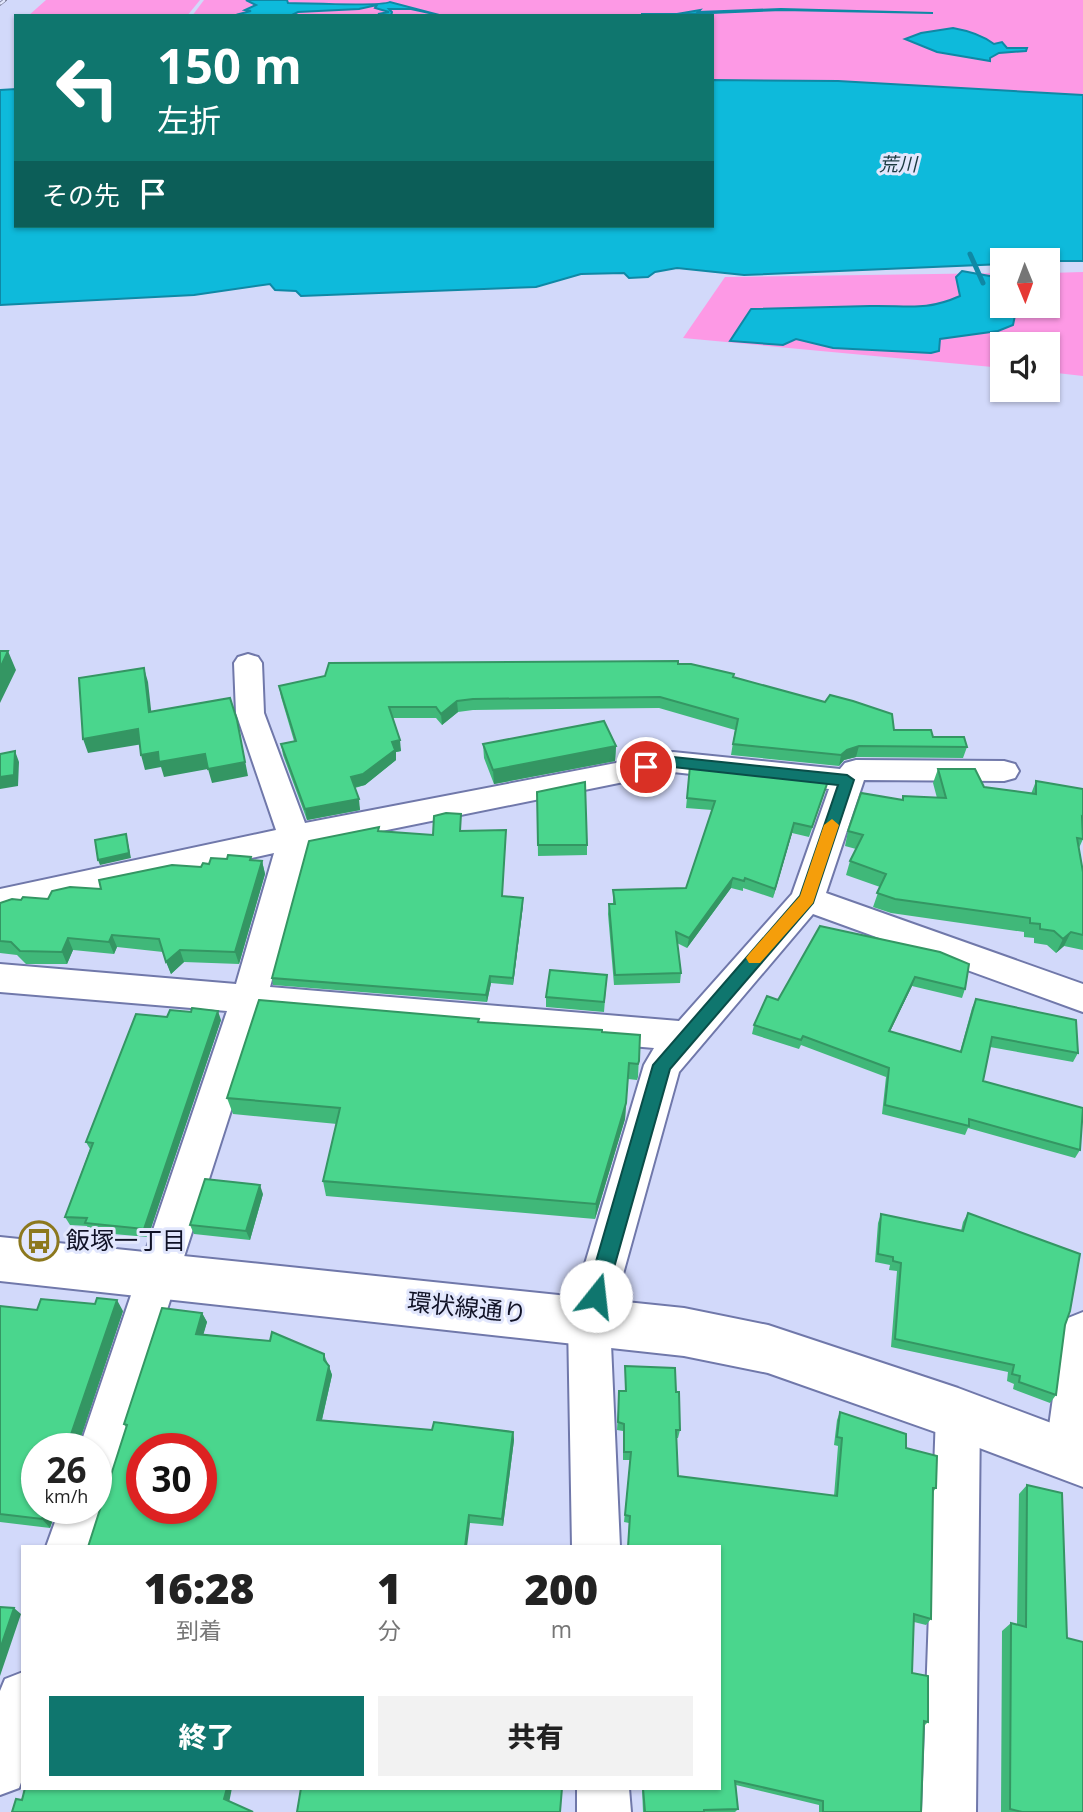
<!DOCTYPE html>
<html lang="ja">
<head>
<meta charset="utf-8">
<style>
	:root { --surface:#fff; --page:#f2f2f2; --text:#222; --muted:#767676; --accent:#0f766e }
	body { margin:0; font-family:"Open Sans","Noto Sans JP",sans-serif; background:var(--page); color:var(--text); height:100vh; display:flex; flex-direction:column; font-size:26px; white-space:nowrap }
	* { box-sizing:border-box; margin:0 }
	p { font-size:23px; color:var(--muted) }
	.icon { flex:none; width:38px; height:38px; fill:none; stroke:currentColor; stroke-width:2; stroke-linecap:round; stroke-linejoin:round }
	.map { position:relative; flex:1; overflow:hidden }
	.side { position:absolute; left:21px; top:1545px; width:700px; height:245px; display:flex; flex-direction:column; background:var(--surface); border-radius:0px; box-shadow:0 2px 5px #0004 }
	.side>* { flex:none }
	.hud { position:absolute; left:14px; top:14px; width:700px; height:214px; border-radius:0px; box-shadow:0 2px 5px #0004; background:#0f766e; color:#fff; overflow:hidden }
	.needle { width:46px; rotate:179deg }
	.fabs { position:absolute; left:990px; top:248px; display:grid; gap:14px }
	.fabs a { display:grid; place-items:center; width:70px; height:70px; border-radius:0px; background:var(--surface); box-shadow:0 2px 5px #0004; font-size:35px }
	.speed { position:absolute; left:21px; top:1433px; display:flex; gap:14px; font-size:35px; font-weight:700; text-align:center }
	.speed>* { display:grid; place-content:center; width:91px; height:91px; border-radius:50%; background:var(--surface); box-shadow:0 2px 5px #0004; line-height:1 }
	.speed small { font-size:18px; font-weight:400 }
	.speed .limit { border:10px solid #d22; background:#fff; color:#111 }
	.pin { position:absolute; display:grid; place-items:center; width:60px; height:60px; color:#fff; margin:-30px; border:4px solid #fff; border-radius:50%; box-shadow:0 2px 7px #0007 }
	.me { position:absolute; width:77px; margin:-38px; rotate:16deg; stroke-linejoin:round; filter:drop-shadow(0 0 5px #0008) }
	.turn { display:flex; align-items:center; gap:24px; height:147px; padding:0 28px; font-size:32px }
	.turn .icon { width:91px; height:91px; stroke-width:2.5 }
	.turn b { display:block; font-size:49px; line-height:60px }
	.then { display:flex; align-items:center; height:66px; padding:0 28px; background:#0003; gap:14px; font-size:26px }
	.eta { display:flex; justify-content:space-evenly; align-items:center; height:119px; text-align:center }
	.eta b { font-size:42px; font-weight:800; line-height:49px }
	.cta { display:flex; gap:14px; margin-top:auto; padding:14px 28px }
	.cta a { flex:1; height:80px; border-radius:0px; background:var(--accent); color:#fff; font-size:28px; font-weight:800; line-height:80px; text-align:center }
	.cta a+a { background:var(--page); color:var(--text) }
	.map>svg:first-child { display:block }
</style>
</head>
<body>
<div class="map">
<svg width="1083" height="1812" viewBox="0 0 1083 1812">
	<rect width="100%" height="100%" fill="#d2d9fa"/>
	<path fill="#fd99e5" d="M46,0H200L187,16H28Z
		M204,0H1083V95L838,81L712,80V16H192Z
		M1083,272V376L1048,372V345H1003V368L683,338L725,277L1003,273V306H1048V273Z"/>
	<path fill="#0ebadb" stroke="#0f88a5" stroke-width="2" d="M246,0H287L288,3C306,3 381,7 390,2L443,16L411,9H389L392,12L391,16L378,14L389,12L375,8L377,5L359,9L298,12L290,16H243L239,14L251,11L245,10L256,5Z
		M781,9L933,13L782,10L642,16V14H677L700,10L698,12Z
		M953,28C970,31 982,35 994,44L1002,42L1007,48H1027L1026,51L999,53L990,58V61L937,52L905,39L921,33Z
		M712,80L838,81L1083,95V261H1003V264L744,275L677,268L655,272L648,277L629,278L624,273L581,274L536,287L301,296L296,291L275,290L270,284L194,295L0,305V90L16,89V226H712Z
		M962,271L995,277L1003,282V306H1017L1013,325L998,331L940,339L939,351L931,353L833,348L796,339L783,345L730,341L751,309C791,308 831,307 870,306C907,305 924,312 960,296L956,277Z"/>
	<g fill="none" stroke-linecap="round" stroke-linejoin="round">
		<path stroke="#0f88a5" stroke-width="5" d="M970,254L983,283"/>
		<g stroke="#7078aa" stroke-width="4">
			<path id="minor" d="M248,654L258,657L262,663L264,713L305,823L673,752L840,769L845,763L856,760L1004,761L1015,764L1019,771L1015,778L1004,781L864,780L826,893L1083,984V1012L813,914L679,1072L610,1321L620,1547H572L568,1321L644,1065L654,1048L262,1014L112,1481L96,1488V1449H79L227,1011L0,992V964L236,984L274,853L0,913V889L276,830L236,713L234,663L238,657ZM673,772L829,789L792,894L679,1021L270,987L308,846Z
				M1083,1312V1472L1068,1478L1052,1471L1045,1455L1062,1333L1068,1318Z
				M958,1392L974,1398L980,1414L976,1812H922L936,1414L942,1398Z
				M96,1490L99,1492L106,1508L94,1547H46L60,1508H96Z
				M23,1672V1777L19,1788L0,1795V1691L5,1679Z
				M577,1788H629L631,1812H577Z"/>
		</g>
		<g stroke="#7078aa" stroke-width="4">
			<path id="tertiary" d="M0,1237L684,1308L768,1325L958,1388L1083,1435V1487L958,1440L768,1373L684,1356L0,1281Z"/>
		</g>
		<use href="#minor" fill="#fff" fill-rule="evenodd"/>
		<use href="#tertiary" fill="#fff" fill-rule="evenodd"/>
		<g stroke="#565972" stroke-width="3.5">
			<path id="rail" d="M0,4L5,0"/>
		</g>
		<use href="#rail" stroke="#e2e7fd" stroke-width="2.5" stroke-dasharray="7" stroke-linecap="butt"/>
	</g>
	<path fill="#40b879" d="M678,664L734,674V677L894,730L933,737L967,747L963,758L856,757L844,760L839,766L731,755L735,730L659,708L473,710L458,712L442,725L436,718H392L401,751L396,752V760L365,785L355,788L360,810L307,820L283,755L281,744L294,741L281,697L279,686Z
		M483,744L616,746L615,761L494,784L484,758Z
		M690,766L828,781L825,791L809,837L792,833L773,898L743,888V891L731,888L687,948L677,943L681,973L680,983L614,985L608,914L609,904H613V890L686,888L712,810L686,808Z
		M938,769L984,787L1031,794L1036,781L1083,789V839L1079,848L1083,872V950L1064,946L1056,953L1047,945L1034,943V938L1024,937V932L891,913L873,907L880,887L846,875L850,861L856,849L845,846L848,831L902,800L903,796L937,798L933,783Z
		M537,792L587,845V855L538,856Z
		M461,814V831L506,837L502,896L523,898V905L513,985L491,983L487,1002L273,985L272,978L433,835Z
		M251,857L252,860L262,861L265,874L239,964L184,962L171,974L163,952L117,947L114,954L73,950L67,964H26L17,955L0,953V903L21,900L48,899L101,889L201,867L209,864L227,859Z
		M820,926L965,989L962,998L912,986L890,1031L960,1052L972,1008L976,999L1078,1053L1073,1062L990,1047L983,1081L1080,1150L1075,1158L968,1128L965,1135L882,1114L886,1077L801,1045L799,1049L752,1034L754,1025L778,1000Z
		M607,975L604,1012L546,1007V997Z
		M167,1017L221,1020L148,1237L90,1232L87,1226L70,1225L65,1217L90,1149L86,1142Z
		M479,1022L640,1035L638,1077L637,1080L628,1079L625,1119L595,1219L326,1196L323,1181L337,1124L233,1114L227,1098Z
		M263,1194L250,1240L194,1234L190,1225Z
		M968,1213L1065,1325L1056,1395L1050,1403L1013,1389L1014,1384L1007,1381L1008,1372L891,1347L897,1271L889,1270L890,1265L875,1262L878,1223L881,1214L961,1231L963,1222Z
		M0,1306L37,1310L123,1311L50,1528L0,1522Z
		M202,1313L207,1322L203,1334L324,1354L332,1375L322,1420L432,1430L513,1432L514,1440L503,1526L470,1523L126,1427L124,1424Z
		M625,1366L676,1392L680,1430L678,1438H676L678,1476L834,1496L838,1446L834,1445L837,1420L840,1412L906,1448L936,1488L933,1492L931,1619L926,1625L914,1622L912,1673L928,1722L924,1726L921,1812H819V1805L736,1785L738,1809L735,1812H643L642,1788H719V1547H628L629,1523L624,1522L630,1460H623V1431L617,1430L619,1391H625Z
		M1027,1485L1067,1638L1083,1812H1001L1002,1631L1011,1623L1017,1625L1019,1494Z"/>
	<path fill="#349663" d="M8,651L16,670L0,703V668Z
		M144,668L148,682L153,727L149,712Z
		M457,701L458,712L442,725L441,714Z
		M237,720L248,776L212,783L208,769L164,777L161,767L145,770L141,755L158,752Z
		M138,729L143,744L88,753L83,739Z
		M400,740L401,751L396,752V760L365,785L352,788L351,777L392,742Z
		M616,746L615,761L494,784L493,770Z
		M859,746L856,757L844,760L839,766L841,755L847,750Z
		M15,751L19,762L18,786L0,789V777Z
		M359,799L360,810L307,820L305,809Z
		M794,823L792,833L773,898L775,889Z
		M126,834L131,858L100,865L98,860Z
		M262,861L265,874L239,964L235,952Z
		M733,878L731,888L687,948L689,938Z
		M523,898V905L513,985V978Z
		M1071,932L1064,946L1056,953L1063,939Z
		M112,935L117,947L114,954L109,942Z
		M68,938L73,950L67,964L62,952Z
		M180,950L184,962L171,974L166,962Z
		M490,976L491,983L487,1002L486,995Z
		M915,977L912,986L886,1040L889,1031Z
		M218,1011L221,1020L148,1237L144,1229Z
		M626,1103L625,1119L595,1219L596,1204Z
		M260,1185L263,1194L250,1240L246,1231Z
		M117,1300L123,1311L77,1449H66Z
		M202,1313L207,1322L201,1343L196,1334Z
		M329,1366L332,1375L320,1428L317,1420Z
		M513,1432L514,1440L503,1526L502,1519Z
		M46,1508H57L50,1528L42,1519Z
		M469,1515L470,1523L467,1547H465Z
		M14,1608L21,1614L0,1676V1649Z
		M227,1788H232L229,1803L224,1799Z"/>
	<path fill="#4ad68d" stroke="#349663" stroke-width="2" fill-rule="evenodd" d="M0,651H8L0,668Z
		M678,661V664H691L734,674L733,677L825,702L830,695L853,701L892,714L894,730H931L933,737H964L967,747L859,746L847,750L841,755L733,744L738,719L660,697L473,699L457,701L441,714L436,707H389L400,740L392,742L395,750L363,774L351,777L359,799L305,809L281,744L296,741L279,686L325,676L329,663Z
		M144,668L149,712L230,698L237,720L245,762L208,769L205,754L159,762L158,752L141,755L138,729L83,739L79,678Z
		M604,721L616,746L493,770L483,744Z
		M15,751L14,775L0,777V754Z
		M690,766L828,781L812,827L794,823L775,889L745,878L744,881L733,878L689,938L676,932L681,973L615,975L609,904H615L613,890L686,888L715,801L687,798Z
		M938,769H975L984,787L1036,794V781L1083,789V818L1082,817L1083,839L1077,838L1083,872V935L1071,932L1063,939L1054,931L1040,929V924L1030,923V918L895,899L877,893L886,874L850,861L863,835L848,831L861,793L903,800V796L946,798Z
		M585,782L587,845H538L537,792Z
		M446,813L461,814L460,831L506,830L502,896L523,898L513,978L490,976L486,995L272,978L309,841L379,827L378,831L433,835L434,816Z
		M126,834L129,853L98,860L95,840Z
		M228,855L251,857L250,860L262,861L235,952L180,950L166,962L159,939L112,935L109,942L68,938L62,952L20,951L11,942L0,941V903L12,899L21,900L23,897L48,899L52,891L70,887L101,889L99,880L172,865L201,867L203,863L209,864L211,858L227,859Z
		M820,926L940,952L969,964L965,989L915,977L889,1031L961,1052L976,999L1076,1020L1078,1053L992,1037L983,1081L1083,1108L1080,1150L969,1119V1126L885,1105L889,1068L803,1036L801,1040L754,1025L767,996L778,1000Z
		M550,970L607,975L604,1002L546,997Z
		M259,1000L479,1019L478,1022L602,1030V1032L640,1035L639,1061L638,1064L629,1063L626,1103L596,1204L323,1181L340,1108L227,1098Z
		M192,1008L218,1011L144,1229L85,1223L87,1218L65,1217L93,1143L86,1142L136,1014L167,1017L170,1010L191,1012Z
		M205,1179L260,1185L246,1231L190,1225Z
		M968,1213L1080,1254L1070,1311L1065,1325L1056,1395L1019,1382L1020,1376L1012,1374L1014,1365L895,1339L901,1263L893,1261V1257L878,1254L881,1214L963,1231Z
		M97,1298L117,1300L66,1449H37V1508H46L42,1519L0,1514V1306L37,1310L41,1299L95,1304Z
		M162,1308L202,1313L196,1334L270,1341L272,1332L324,1354V1360L329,1366L317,1420L432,1430L434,1422L513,1432L502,1519L469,1515L465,1547H88L127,1425L124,1424ZM142,1449H201V1508H142Z
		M625,1366L675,1368L676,1392H679L680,1430H676L678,1476L837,1496L842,1438L837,1437L840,1412L906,1434V1448L937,1456L936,1488H933L931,1619L914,1614L912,1673L928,1676V1722L924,1721L921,1812H823V1801L735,1781L738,1809L704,1810V1812H645L643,1788H719V1547H628L630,1516L625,1515L631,1452H624V1424L618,1422L619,1391H626Z
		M1027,1485L1062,1493L1067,1638L1083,1642V1812H1022L1010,1809L1011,1623L1026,1627Z
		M0,1607L14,1608L0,1649Z
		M25,1788H227L224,1799L253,1812H12L16,1799L22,1800Z
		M301,1788H562L560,1812H297Z"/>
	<path fill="#0f766e" stroke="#0a4d48" stroke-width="2" d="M673,757L847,775L854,780L813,903L670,1069L606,1296L603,1302L596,1305L589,1302L586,1296L653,1065L800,896L838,785L673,767L646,772L638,767L640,764Z"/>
	<path fill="#f59e0b" d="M832,819L839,825L813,903L760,963H749L746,958L749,954L800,896L824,825Z"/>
	<defs>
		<g id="bus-ring" transform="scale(2.0125)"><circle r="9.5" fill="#e2e7fd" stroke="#8c781d" stroke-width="1.5"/><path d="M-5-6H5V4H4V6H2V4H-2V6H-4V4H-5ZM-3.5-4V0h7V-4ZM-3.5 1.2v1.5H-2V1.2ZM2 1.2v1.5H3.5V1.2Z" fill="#8c781d"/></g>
	</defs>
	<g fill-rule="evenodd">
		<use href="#bus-ring" x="39" y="1241"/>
	</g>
	<g text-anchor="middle" stroke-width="6" stroke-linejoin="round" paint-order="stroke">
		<g font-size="19" font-style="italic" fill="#1b3940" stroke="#e2e7fd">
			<text x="898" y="171">荒川</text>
		</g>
		<g font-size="24" fill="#101226" stroke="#e2e7fd" text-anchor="start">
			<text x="66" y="1249">飯塚一丁目</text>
		</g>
		<g font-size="24" fill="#101226" stroke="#e2e7fd">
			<text transform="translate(467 1308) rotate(6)" y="8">環状線通り</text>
		</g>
	</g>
</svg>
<div class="fabs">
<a><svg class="needle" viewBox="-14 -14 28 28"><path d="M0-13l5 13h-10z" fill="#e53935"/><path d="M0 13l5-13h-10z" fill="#767676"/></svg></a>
<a><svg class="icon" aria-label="sound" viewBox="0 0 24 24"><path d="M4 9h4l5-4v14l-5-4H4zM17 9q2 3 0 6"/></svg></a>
</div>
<div class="speed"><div>26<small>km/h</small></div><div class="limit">30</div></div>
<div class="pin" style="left:646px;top:767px;background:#d93025"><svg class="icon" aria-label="arrive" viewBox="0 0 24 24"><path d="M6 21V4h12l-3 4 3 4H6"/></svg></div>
<svg class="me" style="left:596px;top:1296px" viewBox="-20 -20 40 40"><circle r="19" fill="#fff"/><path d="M0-13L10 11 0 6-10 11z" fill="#0f766e"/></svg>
<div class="hud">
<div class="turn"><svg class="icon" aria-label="left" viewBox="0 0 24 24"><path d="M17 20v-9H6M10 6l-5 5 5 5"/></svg><div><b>150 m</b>左折</div></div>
<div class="then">その先<svg class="icon" aria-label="arrive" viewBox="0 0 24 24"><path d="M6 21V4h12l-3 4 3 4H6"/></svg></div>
</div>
<section class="side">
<div class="eta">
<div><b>16:28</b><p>到着</p></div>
<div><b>1</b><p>分</p></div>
<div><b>200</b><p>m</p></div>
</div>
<div class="cta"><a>終了</a><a>共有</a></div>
</section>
</div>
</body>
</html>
